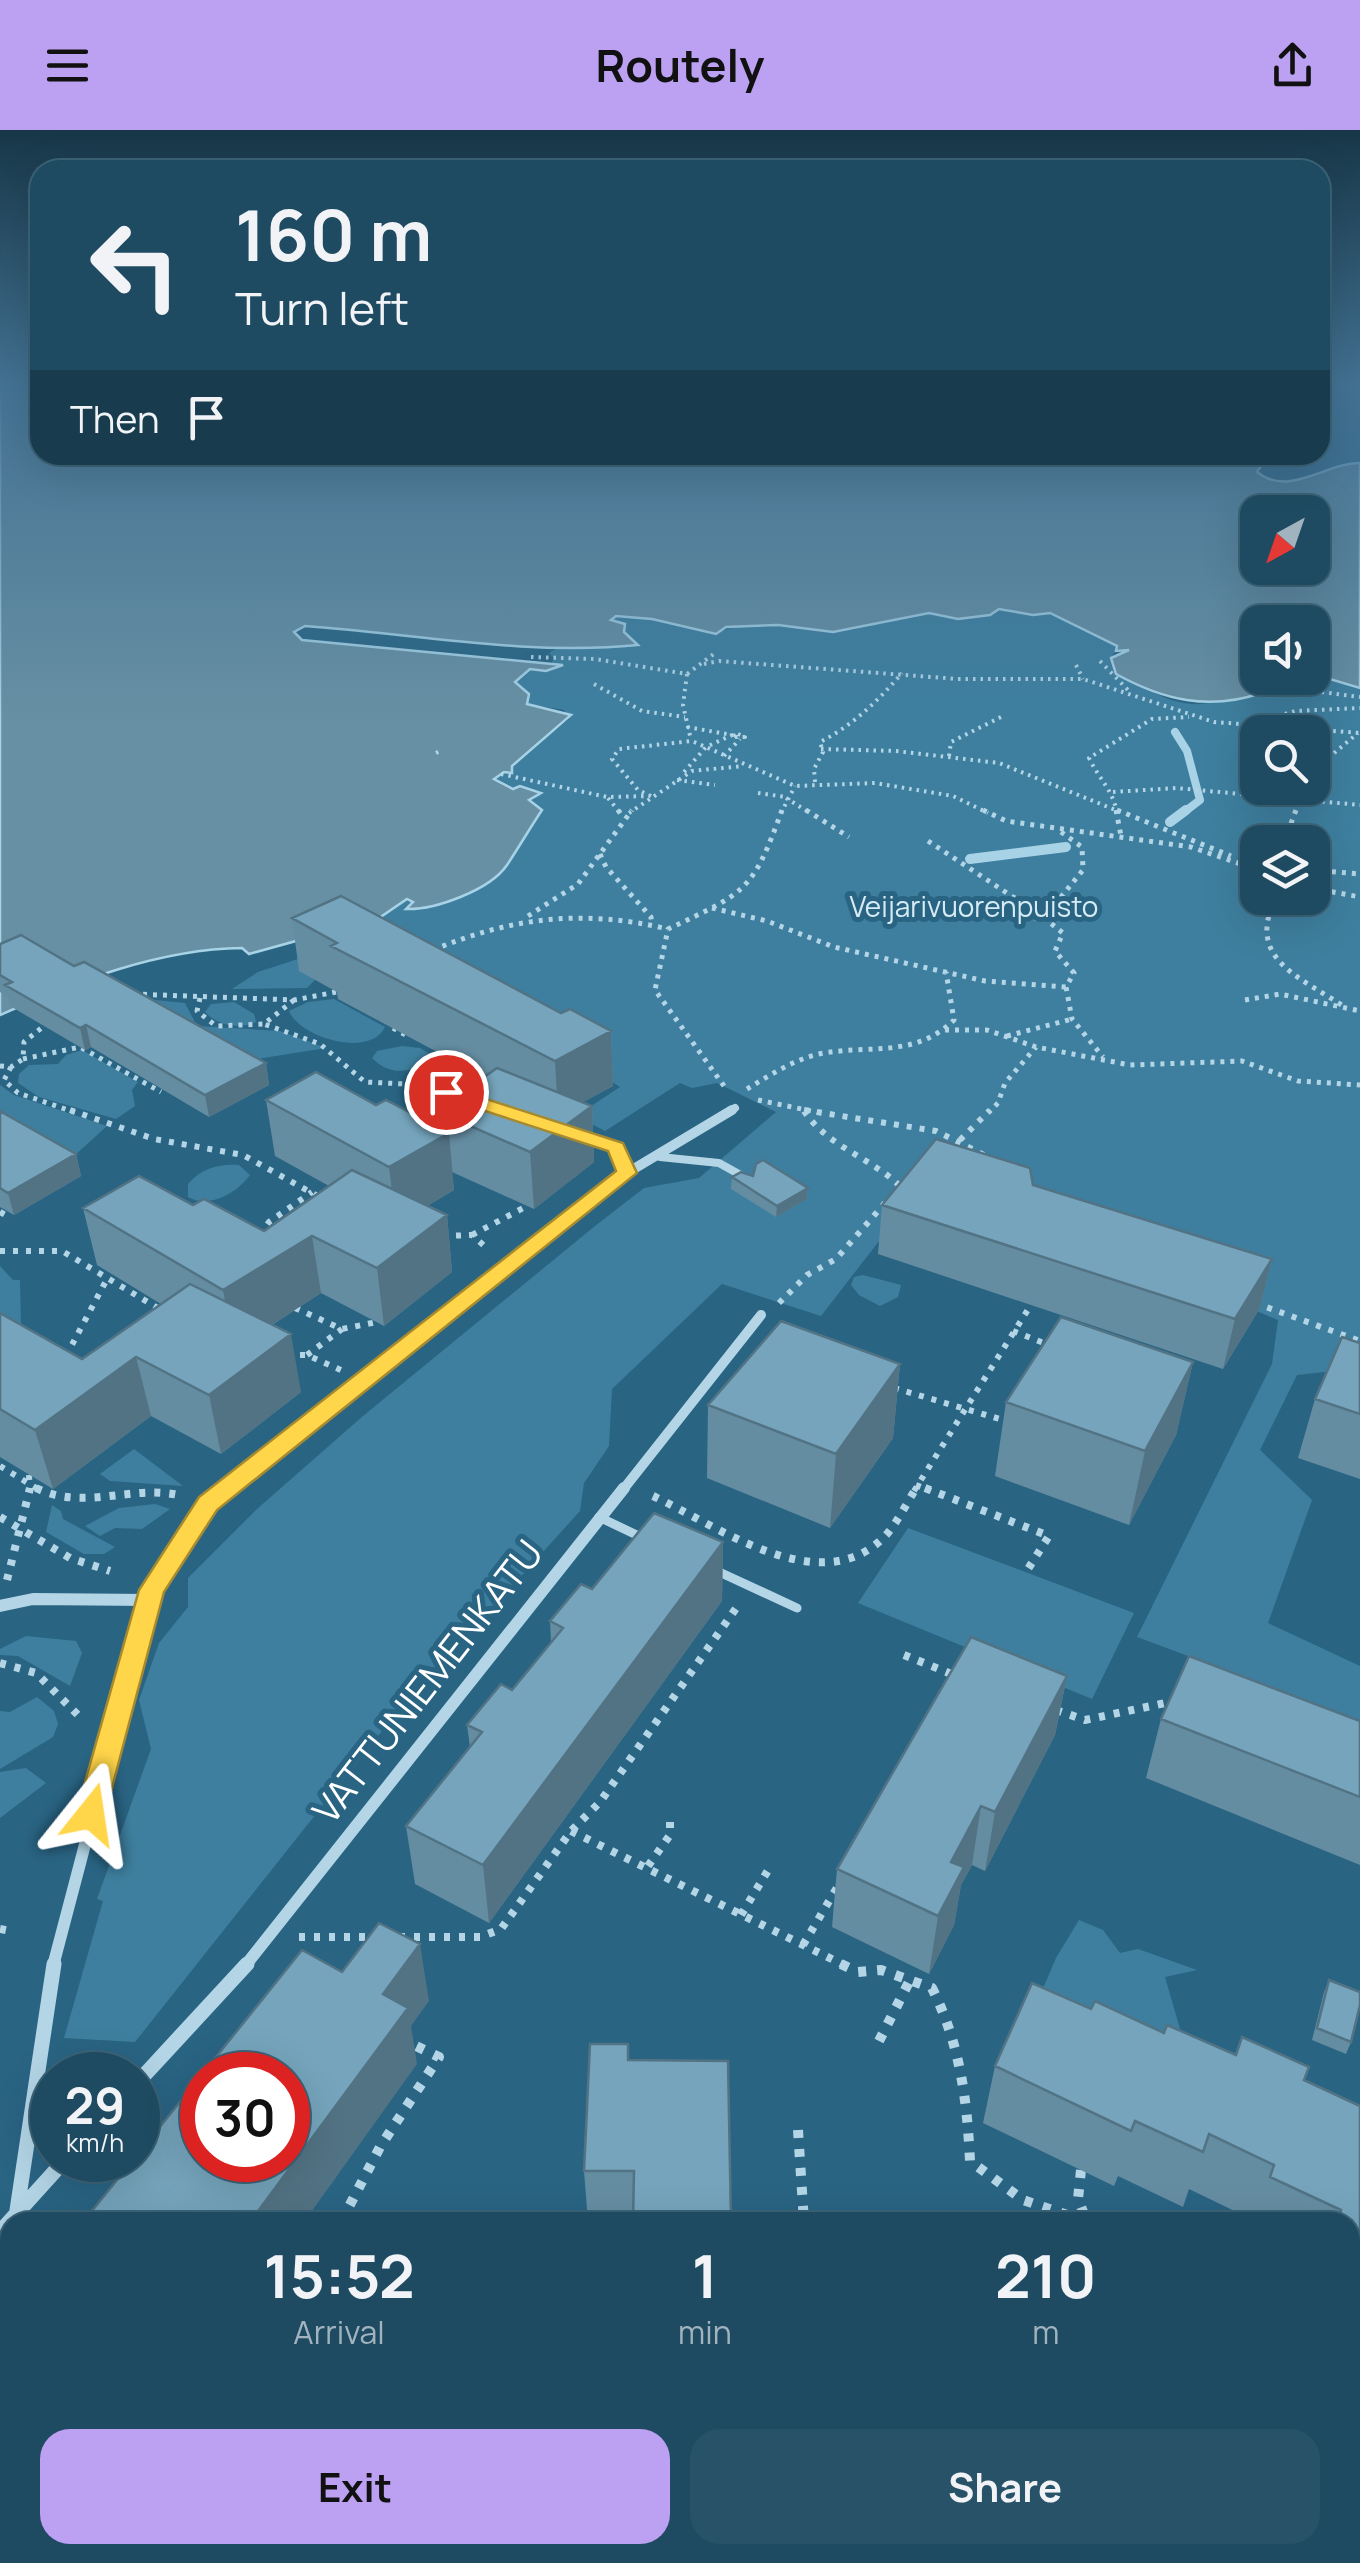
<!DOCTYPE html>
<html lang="en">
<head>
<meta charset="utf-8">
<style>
	:root { --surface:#1f4b62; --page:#275268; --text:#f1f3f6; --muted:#a1b3be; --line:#3c6377; --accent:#bca0f2 }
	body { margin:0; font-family:Manrope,sans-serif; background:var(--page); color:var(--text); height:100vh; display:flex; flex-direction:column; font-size:38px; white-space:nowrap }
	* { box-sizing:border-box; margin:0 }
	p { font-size:32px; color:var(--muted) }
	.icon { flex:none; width:55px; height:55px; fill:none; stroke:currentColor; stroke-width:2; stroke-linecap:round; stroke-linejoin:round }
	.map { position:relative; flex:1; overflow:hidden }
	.panel { position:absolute; left:0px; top:2082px; width:1360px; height:352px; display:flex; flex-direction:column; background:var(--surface); border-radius:30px 30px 0 0; box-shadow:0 10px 40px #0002,0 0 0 2px var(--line) }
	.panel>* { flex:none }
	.guide { position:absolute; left:30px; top:30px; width:1300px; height:305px; border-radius:30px; box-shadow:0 10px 40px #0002,0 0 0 2px var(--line); background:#1f4b62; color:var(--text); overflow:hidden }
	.needle { width:65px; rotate:220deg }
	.tools { position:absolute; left:1240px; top:365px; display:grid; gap:20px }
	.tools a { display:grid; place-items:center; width:90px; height:90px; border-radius:20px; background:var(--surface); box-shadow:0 10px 40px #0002,0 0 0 2px var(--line); font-size:50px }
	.speed { position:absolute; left:30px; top:1922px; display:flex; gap:20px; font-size:50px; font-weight:700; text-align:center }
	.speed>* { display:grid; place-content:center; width:130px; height:130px; border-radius:50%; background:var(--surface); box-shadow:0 10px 40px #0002,0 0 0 2px var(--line); line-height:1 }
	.speed small { font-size:25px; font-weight:400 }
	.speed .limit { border:15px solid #d22; background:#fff; color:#111 }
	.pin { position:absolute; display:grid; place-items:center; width:85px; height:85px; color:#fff; margin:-42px; border:5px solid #fff; border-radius:50%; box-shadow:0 2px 10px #0007 }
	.me { position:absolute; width:110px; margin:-55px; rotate:15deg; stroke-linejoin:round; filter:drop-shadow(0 0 8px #0008) }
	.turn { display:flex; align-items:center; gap:35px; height:210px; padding:0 40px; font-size:45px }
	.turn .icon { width:130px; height:130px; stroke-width:2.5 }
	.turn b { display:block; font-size:70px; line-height:85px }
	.then { display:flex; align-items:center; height:95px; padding:0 40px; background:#0003; gap:20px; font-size:38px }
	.eta { display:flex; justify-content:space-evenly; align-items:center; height:170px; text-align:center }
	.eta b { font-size:60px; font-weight:700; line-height:70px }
	.cta { display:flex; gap:20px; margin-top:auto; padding:20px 40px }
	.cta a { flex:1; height:115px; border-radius:30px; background:var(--accent); color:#111; font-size:40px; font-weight:700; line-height:115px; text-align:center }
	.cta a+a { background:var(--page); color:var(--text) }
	header { display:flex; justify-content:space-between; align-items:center; height:130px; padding:0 40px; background:var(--accent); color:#111; font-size:45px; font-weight:700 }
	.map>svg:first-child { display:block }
</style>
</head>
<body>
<header><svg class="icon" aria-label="menu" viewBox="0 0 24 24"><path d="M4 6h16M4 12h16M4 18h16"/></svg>Routely<svg class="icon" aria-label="share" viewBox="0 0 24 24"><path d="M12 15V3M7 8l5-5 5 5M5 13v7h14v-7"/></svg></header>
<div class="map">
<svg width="1360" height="2433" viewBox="0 0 1360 2433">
	<rect width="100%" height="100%" fill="#296483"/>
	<path fill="#3e7f9f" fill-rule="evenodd" d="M999,479L1033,485L1050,483L1118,516L1111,528C1135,555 1175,582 1213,572C1233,566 1252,555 1271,548C1298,539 1333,550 1360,558V1238L1297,1245L1260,1320L1312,1370L1268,1493L1360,1536V1590L1137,1507L1272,1234L1278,1190L931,1044L821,1186L722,1154L612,1259L609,1316L584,1353L580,1381L385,1597L135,1912L64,1908L103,1771L97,1769L151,1619L139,1570L159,1513L188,1477V1448L257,1379L363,1286L595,1096L644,1058L699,1048L776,982L717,953L692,958L680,953L605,1001L576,986L620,957L557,918L379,788L407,769L413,773L407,778C434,782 492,758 507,735C519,717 529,698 541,680L493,650L569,589L564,580L527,574L515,551L529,539L546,541L559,535L551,534L554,528L549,523L560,516L608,518L632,511L611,490L616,486L652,488L716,504C740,487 820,504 857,499L862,493L929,483L974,488ZM1258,602H1312V658H1258ZM1258,712H1312V768H1258Z
		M307,826L315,850L307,858L232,859L258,842Z
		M145,869L185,873L197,896L280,901L326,918L257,929Z
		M334,869L385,897C370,929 299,907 289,881L308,872Z
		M234,872L254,884L256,892C239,900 217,895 205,882L211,874Z
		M402,916L420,918L432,925C416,944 390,947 372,928L377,921Z
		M82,920L138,952L132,960L135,976L116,989L39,967L18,953L19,944L29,935L58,934L66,925Z
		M0,955L14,965L107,996L63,1036L0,998Z
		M239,1035L250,1045C237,1063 209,1079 188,1067V1054C202,1038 218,1034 239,1035Z
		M0,1136L13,1150H20L21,1195L0,1231Z
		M863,1145L901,1155L898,1167L880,1176L859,1165L851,1155L854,1147Z
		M134,1319L183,1356L110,1351L100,1344Z
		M155,1374L170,1379L142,1399L115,1398L100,1406L85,1396L119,1378Z
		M52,1375L61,1381L63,1389L115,1417L104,1424H84L46,1402Z
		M908,1398L1134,1483L1092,1569L858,1473Z
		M26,1506L76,1511L82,1523L70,1556L18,1526L0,1525V1519Z
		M37,1567L54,1581L58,1594L53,1607L0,1639V1581L10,1582Z
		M26,1638L46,1653L0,1688V1642Z
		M1079,1790L1103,1800L1120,1823L1138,1819L1197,1840L1165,1847L1183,1909L1032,1884L1056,1828Z"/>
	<path fill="#6890a4" stroke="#a8d3e7" stroke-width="2.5" fill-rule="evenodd" d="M0,253H40V325H1207L1213,329L1237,327L1261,336L1257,342C1289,368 1327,332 1360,333V558L1313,544L1312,492H1258V548H1272L1263,554L1261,563C1209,581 1163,570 1116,544L1111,528L1129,520L1116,521L1117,516L1050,483L1033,485L999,479L990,485L958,489L929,483L833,502L778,495L726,497L716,504L652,489L616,486L611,490L625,494L624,502L638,515C527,526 415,504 305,496L294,502L302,510L563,535L546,541L530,539L515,552L529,564L527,574L571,585L512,636V643L504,642L494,649L513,659L520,656L541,663L529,670L542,680C530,698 519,717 507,735C490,760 435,780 406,779L413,772L407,769L379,788L249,824L242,818C158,819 75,852 0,885ZM1258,382H1312V438H1258Z"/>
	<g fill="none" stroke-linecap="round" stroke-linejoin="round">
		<path stroke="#a8d3e7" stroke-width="8" d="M1175,602L1187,621L1200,670L1183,683"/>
		<path stroke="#a8d3e7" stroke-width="10" d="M1170,692L1186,680
			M970,729L1066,717"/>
		<path stroke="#b3d5e6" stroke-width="4" stroke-dasharray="2.5 5" stroke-linecap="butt" d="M531,527L595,529L687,544L715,523
			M1100,531L1128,560
			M704,534L719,531L958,549H1083L1214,592L1360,603
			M1076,535L1083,549
			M687,544L683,575L691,610
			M594,554L642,581L685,587
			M1285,563L1298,559L1360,567
			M1256,592L1295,581L1360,578
			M738,604L745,607H732Z
			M821,619L896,621L999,633L1123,683
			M436,623L440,621
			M724,626L740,609
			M949,626L951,612L1003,586
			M684,642L706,617L732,605L687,597
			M501,644L607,667L650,666
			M677,650L715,655
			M1312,650L1327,638V629L1358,603
			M815,652L814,639L823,622L820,612C852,596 878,571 902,543
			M1113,662L1176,658L1360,675
			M758,663L786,667
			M651,666L638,660L612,629L619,619L692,611L795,656L875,653L953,666L988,683
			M608,668L620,683
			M786,668L810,683
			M629,683L692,641L743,636
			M781,683L795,656
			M1117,683C1113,660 1099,649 1089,628L1152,589L1189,587
			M1295,683L1305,658"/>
		<path stroke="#b3d5e6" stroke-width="5" stroke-dasharray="4 6" stroke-linecap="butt" d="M618,680L623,687
			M806,680L849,707
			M983,680L1006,691L1191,717L1258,740
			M1116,680L1121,706
			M1117,680L1231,726
			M1061,702L1082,717L1083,740L1044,788L1063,803L1055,821L1074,843L1066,857L1072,889L1103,927
			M928,711L1013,767L1049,781
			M1284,712L1296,680
			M600,724L606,737L651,787L652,795
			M1312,740L1360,744
			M1312,758L1360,767
			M1276,768C1244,830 1303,848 1346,878
			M712,778L767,791L834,817L985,851L1066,857
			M1006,784L1014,789L1044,788
			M528,786L578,754L632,680
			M433,820C513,787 583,779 668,799
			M133,864L294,870L336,862
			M200,868L197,881L216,896L264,894
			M294,870L264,894L320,914L365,952L425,955
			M1245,870L1280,864L1360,881
			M393,898L409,907
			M945,900H987L1036,917L1130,935L1242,931L1298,951L1360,955
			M1007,906L1072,889
			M23,929L80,917L161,962
			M0,936L11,937L23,929L24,912L44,896
			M11,937L4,950L18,963L77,983
			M434,942L454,923
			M724,956L655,860L668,799C746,762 752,763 782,680
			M747,959C770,945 793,930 819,924C868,914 914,929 954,890L946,842
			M758,970L821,983
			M988,983L998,973L1005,953L1036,917"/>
		<path stroke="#b3d5e6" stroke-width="6" stroke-dasharray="5 8" stroke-linecap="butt" d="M70,980L154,1009L243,1025L323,1069
			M804,980L936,1001L990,1028
			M804,981C828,1017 870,1027 900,1056L896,1060
			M960,1010L990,980
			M0,1082L11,1088
			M260,1105L269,1092L312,1062
			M472,1105L527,1076
			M443,1106L472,1105L489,1120
			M0,1121H62L161,1180
			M779,1173L807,1145L836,1129L885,1073
			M1255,1173L1360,1211
			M295,1178L342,1199L377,1192
			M1013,1201L1049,1215
			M287,1225H307L341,1240
			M307,1225L342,1199
			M66,1226L107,1149
			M894,1258L1010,1292
			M0,1336L41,1361
			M29,1345L30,1361
			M916,1355L931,1361
			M914,1361L1034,1170"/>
		<path stroke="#b3d5e6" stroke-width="8" stroke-dasharray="6 9" stroke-linecap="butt" d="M36,1358C85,1382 133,1353 183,1366
			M925,1358L1049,1406L1026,1442
			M653,1366C718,1396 823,1474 887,1404C898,1391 907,1373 916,1358
			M0,1387L70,1428L110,1441
			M7,1450L30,1358
			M904,1525L954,1545
			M0,1533L36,1543L78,1585
			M1056,1580L1085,1590L1175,1571
			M571,1701L846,1836
			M648,1736L670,1705V1683
			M741,1785L770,1737
			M0,1799L10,1801
			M299,1807H376
			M399,1807H480L501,1799L571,1701L600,1672L739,1474
			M803,1815L838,1756"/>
		<path stroke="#b3d5e6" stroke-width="10" stroke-dasharray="8 11" stroke-linecap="butt" d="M841,1834L858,1842L881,1840L932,1858C960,1914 967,1969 970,2031L1023,2070L1085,2091
			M879,1911L910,1850
			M798,2000L804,2092
			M1081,2040L1078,2069L1087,2092
			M341,2092L380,2017L439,1927L410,1913
			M1234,2092L1236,2082
			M1360,2205L1350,2243L1360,2249
			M822,2425L823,2433
			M162,2433L164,2425"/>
		<path stroke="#b3d5e6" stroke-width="6" d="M445,962L463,969"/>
		<path stroke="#b3d5e6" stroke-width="8" d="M586,1007L616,1017L627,1043
			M660,1027L719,1033L746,1048"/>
		<path stroke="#b3d5e6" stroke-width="9" d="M599,1387L645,1409
			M717,1441L797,1478"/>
		<path stroke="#b3d5e6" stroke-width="8" d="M728,983L735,978"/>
		<path stroke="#b3d5e6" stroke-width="10" d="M225,1361L627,1043L732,980
			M622,1361L761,1185"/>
		<path stroke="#b3d5e6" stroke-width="12" d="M0,1476L33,1469L149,1470
			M53,1836L152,1460L208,1374L228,1358
			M245,1836L624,1358"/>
		<path stroke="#b3d5e6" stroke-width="15" d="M138,1952L247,1834
			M17,2080L54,1834
			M0,2102L65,2030"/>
	</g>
	<path fill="#658da2" d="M292,788L611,901L613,956L583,972L592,976L594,1032L534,1079L452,1042L454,1060L427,1076L447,1085L452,1142L384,1196L321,1163L272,1195L301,1262L221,1324L151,1286L53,1359L0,1327V1183L82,1229L161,1174L97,1135L83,1078L193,1075L264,1101L329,1056L275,1026L266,970L376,975L437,997L436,981L484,947L338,869L337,862L299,841Z
		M0,814L74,836L266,933L269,955L209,987L91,917L85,920L10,876L8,867L0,862Z
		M0,981L76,1024L81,1046L14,1085L0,1077Z
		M732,1047L808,1058L807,1069L776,1087L731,1059Z
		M1033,1055L1272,1129L1260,1178L1223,1239L878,1124L882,1075Z
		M1360,1213V1349L1298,1328L1315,1269Z
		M1193,1232L1176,1305L1129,1395L995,1346L1006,1272Z
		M900,1234L893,1308L830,1398L707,1348L708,1275Z
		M723,1412L722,1471L489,1793L415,1754L406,1696L470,1617L467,1595L512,1560L551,1512L550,1491L592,1459Z
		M1067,1546L1055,1605L985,1741L972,1735L961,1755L954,1795L929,1844L832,1797L837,1739Z
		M1161,1589L1360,1591V1735L1146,1648Z
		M1329,1850L1351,1912L1346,1924L1312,1910L1324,1862Z
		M1091,1879L1236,1925L1304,1950L1360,1976V2169L1350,2164V2092H1250L1251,2089L1189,2059L1183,2077L1118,2046L1114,2056L983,1993L995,1936Z
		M628,1914L629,1930L731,2092H588L584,2041Z
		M10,2184V2229L0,2211V2196Z"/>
	<path fill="#527384" d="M86,895L91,917L85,920L80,898Z
		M611,901L613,956L558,986L555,931Z
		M266,933L269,955L209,987L205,965Z
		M592,976L594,1032L534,1079L530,1022Z
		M449,1003L454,1060L396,1094L389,1037Z
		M76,1024L81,1046L14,1085L8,1063Z
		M808,1058L807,1069L776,1087L777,1076Z
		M447,1085L452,1142L384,1196L377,1138Z
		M312,1106L321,1163L234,1219L223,1160Z
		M1272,1129L1260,1178L1223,1239L1235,1189Z
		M291,1204L301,1262L221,1324L209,1265Z
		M136,1227L151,1286L53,1359L35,1300Z
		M1193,1232L1176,1305L1129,1395L1145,1321Z
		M900,1234L893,1308L830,1398L836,1324Z
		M723,1412L722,1471L489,1793L483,1735Z
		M1067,1546L1055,1605L985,1741L995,1682Z
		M981,1676L972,1735L961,1755L954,1795L929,1844L938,1786L951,1732Z
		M420,1814L429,1871L411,1896L417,1934L304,2092H250L383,1864Z"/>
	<path fill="#75a4bc" stroke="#527384" stroke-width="2.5" fill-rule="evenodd" d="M341,766L561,883L570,879L611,901L555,931L331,816L337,813L292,788Z
		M21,805L74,836L84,832L266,933L205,965L86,895L80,898L5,855L12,852L0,845V814Z
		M497,938L592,976L530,1022L436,981Z
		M316,942L376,975L386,970L449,1003L389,1037L266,970Z
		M0,981L76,1024L8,1063L0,1058Z
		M936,1009L1030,1038L1033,1055L1272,1129L1235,1189L882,1075Z
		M763,1030L808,1058L777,1076L732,1047L741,1042L753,1046L756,1034Z
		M352,1040L447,1085L377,1138L312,1106L223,1160L83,1078L139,1046L193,1075L204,1069L264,1101Z
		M190,1154L291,1204L209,1265L136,1227L35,1300L0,1279V1183L82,1229Z
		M1061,1187L1193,1232L1145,1321L1006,1272Z
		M781,1191L900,1234L836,1324L708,1275Z
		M1342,1207L1360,1213V1284L1315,1269Z
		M654,1383L723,1412L483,1735L406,1696L482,1602L467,1595L501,1554L512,1560L563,1498L550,1491L581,1454L592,1459Z
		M971,1507L1067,1546L995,1682L981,1676L951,1732L964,1737L938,1786L837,1739Z
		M1189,1526L1360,1591V1667L1161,1589Z
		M379,1793L420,1814L383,1864L408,1878L250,2092H83L133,2030H138V2024L302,1820L342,1842ZM202,1945H288V2030H202Z
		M1329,1850L1360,1862V1875L1351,1912L1317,1898Z
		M1032,1853L1091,1879L1095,1871L1164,1903L1167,1895L1236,1925L1242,1907L1309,1937L1304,1950L1360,1976V2103L1350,2098V2092H1338L1341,2080L1270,2047L1274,2035L1209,2004L1203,2022L1135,1991L1131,2001L995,1936Z
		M590,1914H628V1930L728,1931L731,2092H633L634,2041H584Z
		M10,2184V2212L0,2205V2196Z"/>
	<linearGradient id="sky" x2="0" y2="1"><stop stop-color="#173748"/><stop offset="0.43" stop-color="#437293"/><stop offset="1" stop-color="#437293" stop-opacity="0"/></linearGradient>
	<rect width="1360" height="594" fill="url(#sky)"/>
	<path fill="#ffd54a" stroke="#a68a30" stroke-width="2.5" d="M446,956L623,1013L637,1043L217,1380L164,1462L105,1684L101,1693L91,1697L80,1693L76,1684L139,1460L199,1367L616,1041L608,1021L439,966L436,962Z"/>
	<g text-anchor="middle" stroke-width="10" stroke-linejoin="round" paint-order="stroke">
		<g font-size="28" fill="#d6ebf5" stroke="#296483">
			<text x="974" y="787">Veijarivuorenpuisto</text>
		</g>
		<g font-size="38" fill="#fff" stroke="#296483">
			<text transform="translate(428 1552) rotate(-52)" y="13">VATTUNIEMENKATU</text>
		</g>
	</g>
</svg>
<div class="tools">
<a><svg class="needle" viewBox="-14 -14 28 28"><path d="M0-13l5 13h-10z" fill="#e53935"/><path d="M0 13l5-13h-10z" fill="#a1b3be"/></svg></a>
<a><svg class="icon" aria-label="sound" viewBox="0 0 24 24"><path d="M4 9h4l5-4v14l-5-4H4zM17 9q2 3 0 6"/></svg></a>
<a><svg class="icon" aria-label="search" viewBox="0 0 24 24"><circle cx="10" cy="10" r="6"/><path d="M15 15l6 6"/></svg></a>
<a><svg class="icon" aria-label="layers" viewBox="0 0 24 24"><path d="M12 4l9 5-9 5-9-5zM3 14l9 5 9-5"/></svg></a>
</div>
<div class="speed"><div>29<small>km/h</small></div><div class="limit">30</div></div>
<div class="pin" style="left:446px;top:962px;background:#d93025"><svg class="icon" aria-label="arrive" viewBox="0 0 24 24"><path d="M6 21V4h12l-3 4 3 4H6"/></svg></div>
<svg class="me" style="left:91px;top:1684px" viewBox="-20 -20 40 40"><path d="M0-17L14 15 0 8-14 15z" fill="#ffd54a" stroke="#fff" stroke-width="4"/></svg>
<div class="guide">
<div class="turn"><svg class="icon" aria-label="left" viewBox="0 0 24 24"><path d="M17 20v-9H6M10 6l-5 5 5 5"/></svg><div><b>160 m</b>Turn left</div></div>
<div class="then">Then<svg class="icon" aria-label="arrive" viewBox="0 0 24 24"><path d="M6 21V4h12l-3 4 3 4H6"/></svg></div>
</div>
<section class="panel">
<div class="eta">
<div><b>15:52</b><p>Arrival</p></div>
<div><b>1</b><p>min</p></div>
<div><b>210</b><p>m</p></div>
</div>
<div class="cta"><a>Exit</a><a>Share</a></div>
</section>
</div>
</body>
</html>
